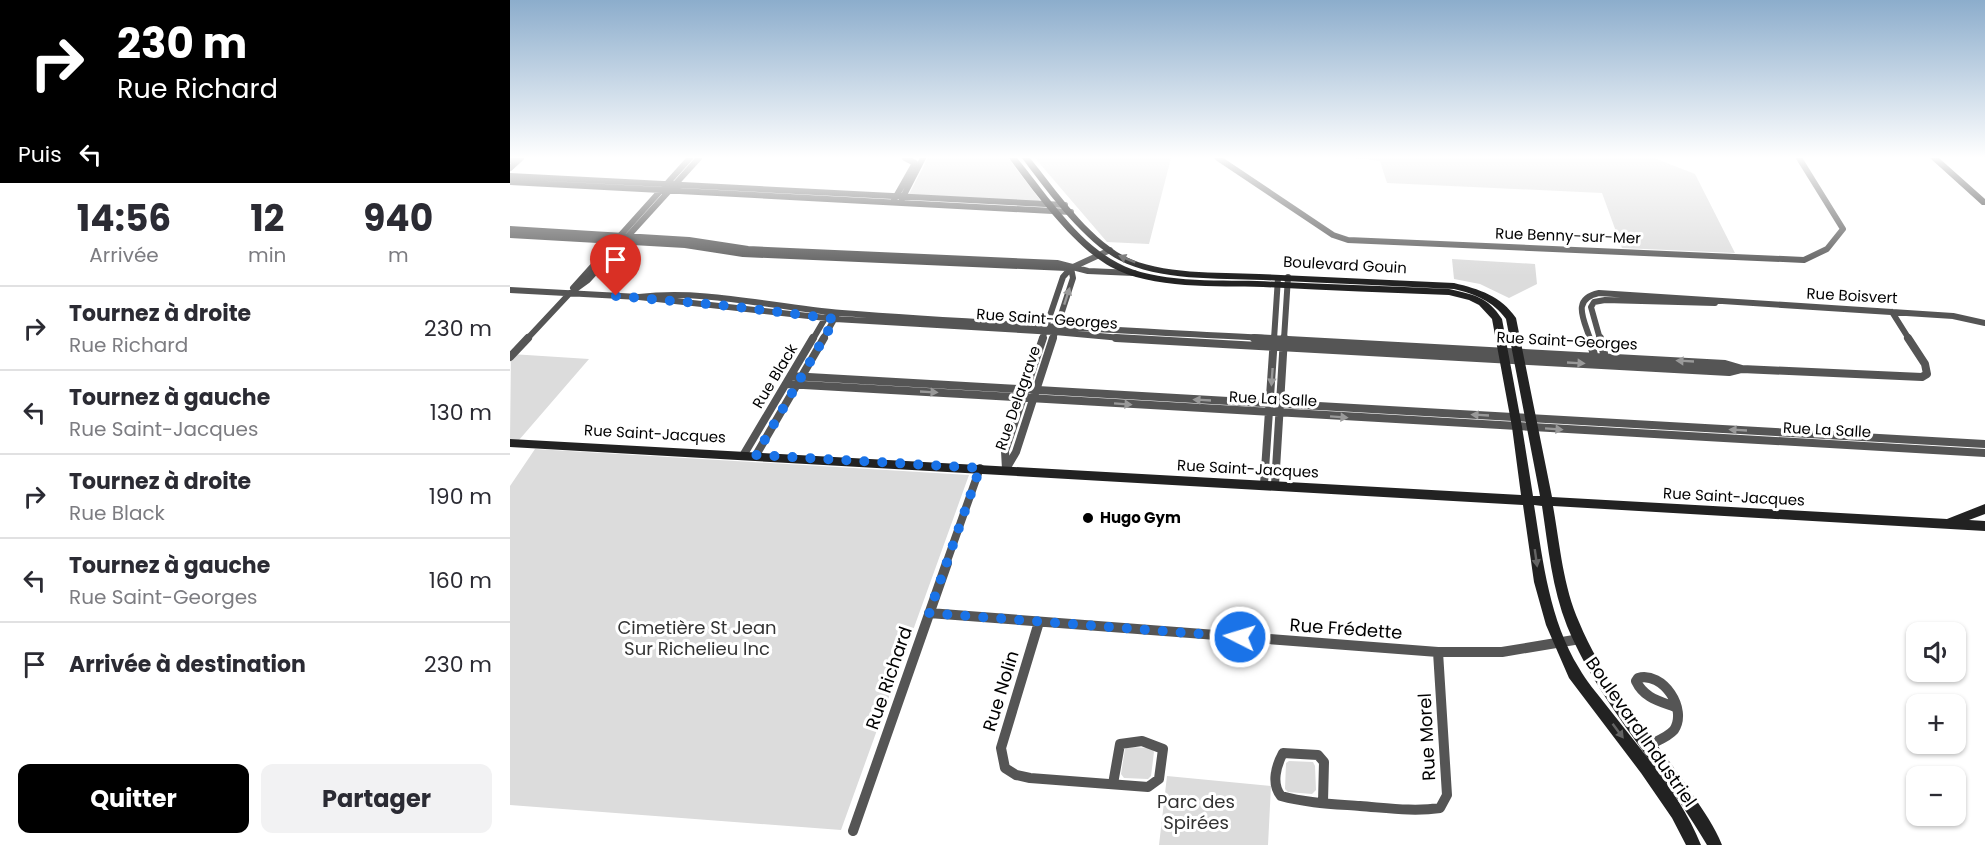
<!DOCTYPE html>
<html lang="fr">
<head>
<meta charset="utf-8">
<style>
	:root { --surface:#fff; --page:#f2f2f3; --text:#2b2b33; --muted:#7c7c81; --line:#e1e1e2; --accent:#000 }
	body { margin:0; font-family:Poppins,sans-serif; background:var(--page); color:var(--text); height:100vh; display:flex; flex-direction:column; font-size:22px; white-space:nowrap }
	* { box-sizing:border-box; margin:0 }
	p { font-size:20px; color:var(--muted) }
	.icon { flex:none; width:33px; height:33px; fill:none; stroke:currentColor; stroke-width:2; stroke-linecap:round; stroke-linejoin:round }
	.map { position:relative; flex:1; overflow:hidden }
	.details { display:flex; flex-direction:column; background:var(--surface); width:510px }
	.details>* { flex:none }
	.top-card { background:#000; color:#fff; overflow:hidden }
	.buttons { position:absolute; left:1396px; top:622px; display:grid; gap:12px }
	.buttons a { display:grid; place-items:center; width:60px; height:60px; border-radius:12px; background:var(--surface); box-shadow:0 2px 4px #0004; font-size:30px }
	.pin { position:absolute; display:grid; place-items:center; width:51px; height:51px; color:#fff; margin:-62px -26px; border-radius:50% 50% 50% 0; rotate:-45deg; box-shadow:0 0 6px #0007 }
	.pin .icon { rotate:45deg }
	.me { position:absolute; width:66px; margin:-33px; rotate:275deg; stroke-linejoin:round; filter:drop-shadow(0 0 4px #0008) }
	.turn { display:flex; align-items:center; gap:21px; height:126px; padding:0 18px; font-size:27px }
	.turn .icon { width:78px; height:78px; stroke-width:2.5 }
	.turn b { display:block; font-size:42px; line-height:51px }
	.then { display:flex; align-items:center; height:57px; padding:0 18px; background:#0003; gap:12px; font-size:22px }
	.eta { display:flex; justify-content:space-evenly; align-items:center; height:102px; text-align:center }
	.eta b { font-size:36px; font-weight:700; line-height:42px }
	.action { display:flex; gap:12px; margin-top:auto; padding:12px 18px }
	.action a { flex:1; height:69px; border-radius:12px; background:var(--accent); color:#fff; font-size:24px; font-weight:700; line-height:69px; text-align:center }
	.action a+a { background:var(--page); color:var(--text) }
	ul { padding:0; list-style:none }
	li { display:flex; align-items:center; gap:18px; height:84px; padding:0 18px; border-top:2px solid var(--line) }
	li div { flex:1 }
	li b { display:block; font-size:22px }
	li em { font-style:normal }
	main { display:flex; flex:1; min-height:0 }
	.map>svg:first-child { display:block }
</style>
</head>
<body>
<main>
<section class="details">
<div class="top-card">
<div class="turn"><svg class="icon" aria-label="right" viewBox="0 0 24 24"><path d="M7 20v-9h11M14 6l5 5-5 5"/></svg><div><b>230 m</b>Rue Richard</div></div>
<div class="then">Puis<svg class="icon" aria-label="left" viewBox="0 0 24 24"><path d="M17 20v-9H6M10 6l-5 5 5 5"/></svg></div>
</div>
<div class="eta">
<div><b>14:56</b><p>Arrivée</p></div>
<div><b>12</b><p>min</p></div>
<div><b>940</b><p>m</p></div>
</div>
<ul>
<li><svg class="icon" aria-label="right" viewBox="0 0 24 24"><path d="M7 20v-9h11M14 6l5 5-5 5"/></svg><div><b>Tournez à droite</b><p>Rue Richard</p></div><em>230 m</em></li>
<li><svg class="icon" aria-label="left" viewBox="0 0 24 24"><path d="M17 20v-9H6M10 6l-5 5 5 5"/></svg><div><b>Tournez à gauche</b><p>Rue Saint-Jacques</p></div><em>130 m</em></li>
<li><svg class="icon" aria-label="right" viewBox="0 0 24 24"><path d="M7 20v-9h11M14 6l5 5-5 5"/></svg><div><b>Tournez à droite</b><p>Rue Black</p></div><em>190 m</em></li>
<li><svg class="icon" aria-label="left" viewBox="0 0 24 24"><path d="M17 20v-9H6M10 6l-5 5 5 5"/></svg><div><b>Tournez à gauche</b><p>Rue Saint-Georges</p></div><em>160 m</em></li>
<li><svg class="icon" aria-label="arrive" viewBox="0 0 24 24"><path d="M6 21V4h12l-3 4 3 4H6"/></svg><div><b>Arrivée à destination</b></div><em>230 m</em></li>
</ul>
<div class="action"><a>Quitter</a><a>Partager</a></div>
</section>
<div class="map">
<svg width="1475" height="845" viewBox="0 0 1475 845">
	<rect width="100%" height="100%" fill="#fff"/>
	<path fill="#dcdcdc" d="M418,158H498L530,200L523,205L398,196Z
		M525,158H661L639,244L597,242Z
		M843,158H1144L1185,174L1225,253L1112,248L1092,193L877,183L870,161Z
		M942,259L1025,264L1027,284L999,298L970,284L944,279Z
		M1,354L79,359L9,440L0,439Z
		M25,449L459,475L331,830L0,805V486Z
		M618,747L642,748L644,752L641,776L638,779L614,778L611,774L615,749Z
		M779,761L803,762L805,766L806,790L802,794L778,792L775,789L776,763Z
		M657,776L761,786L758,845H649Z"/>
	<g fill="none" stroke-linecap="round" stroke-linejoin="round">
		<path stroke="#555" stroke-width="6" d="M708,158L823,235L838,240L1294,260L1317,249L1333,229L1289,158
			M0,160L3,158
			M0,168L11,158
			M0,176L555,205
			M0,182L561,212
			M392,199L413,158
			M384,200L405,163L395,158
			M0,229L179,240L238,249L547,263L578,271L624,273
			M0,235L175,245L233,254L557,268
			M63,288L180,158
			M0,290L129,297L325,319L545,332L622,339
			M129,297C198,289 264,308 332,313C478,324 625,331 772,339
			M1382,312L1399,339
			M17,339L60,293L78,280L189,158
			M303,339L317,315
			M313,339L326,316
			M532,339L553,277L561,268L600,250
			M543,339L563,278L561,268
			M764,339L768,278
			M774,339L778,277
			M1080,339C1074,319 1061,299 1089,293L1443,316L1475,323
			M1090,339L1081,307L1084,302L1095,300L1205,303"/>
		<path stroke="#555" stroke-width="8" d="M606,338L1219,372L1231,369
			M744,338L1215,364L1232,369L1412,377L1417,374L1415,364L1398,338
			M1079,338L1085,358
			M1090,338L1096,361
			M0,357L18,338
			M281,376L1475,444
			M276,384L1475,453
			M234,454L303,338
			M246,455L314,338
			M496,469L495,451L533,338
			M496,469L506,452L543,338
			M754,484L764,338
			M765,485L774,338
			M436,564L470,468"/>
		<path stroke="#555" stroke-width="10" d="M419,613L928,652H992L1070,639
			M529,622L491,748L495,768L506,775L520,778L638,787L649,779L653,749L632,741L610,744L603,784
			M1139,745C1147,741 1158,737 1164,730C1178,709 1153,671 1128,678L1126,681C1134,698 1149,701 1165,707
			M813,802L814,762L808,755L773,753C766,766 761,784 771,796C796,803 824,804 850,806C877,808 904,812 930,808L937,795L928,652
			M343,831L437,563"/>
		<path fill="#222" fill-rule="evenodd" d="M499,158H507C536,193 567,242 608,263C644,283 706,280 747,281C811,284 875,286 939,289C964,295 977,296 992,319L1012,427L1023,496H1030L996,319C983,301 965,294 944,289C880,286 816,283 753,280C708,278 649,281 609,260C574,242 536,190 512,158H520C546,190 577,236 614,256C651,275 708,272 749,274C814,277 879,280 944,283C969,289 991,296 1006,318L1042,497L1437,519L1475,504V514L1459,520L1475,521V531L1043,506C1050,545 1053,586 1069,622C1095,686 1145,737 1182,794C1193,810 1205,827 1212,845H1197C1154,771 1089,704 1057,626C1042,588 1038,546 1032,506L1024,505C1033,561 1039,619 1069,668C1076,681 1087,693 1096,705C1130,749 1170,793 1191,845H1176L1162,818L1131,773L1059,678L1036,625L1024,582L1013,505L0,447V439L1011,495L1002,427L982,319L969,305L959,300L939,295C877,293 815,290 753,287C708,286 641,289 601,267C563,246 525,193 499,158Z
			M1420,158H1429L1475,199V205H1472Z"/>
	</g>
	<defs><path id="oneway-solid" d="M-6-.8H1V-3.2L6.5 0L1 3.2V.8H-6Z" transform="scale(1.5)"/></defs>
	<g fill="#646464">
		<use href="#oneway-solid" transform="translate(617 259) rotate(-158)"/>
		<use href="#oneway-solid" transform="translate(1026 558) rotate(82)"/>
		<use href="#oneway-solid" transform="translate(1108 731) rotate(53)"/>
	</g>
	<g fill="#999">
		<use href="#oneway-solid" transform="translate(557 296) rotate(-72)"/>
		<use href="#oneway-solid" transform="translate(1175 361) rotate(-177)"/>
		<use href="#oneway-solid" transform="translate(1066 363) rotate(3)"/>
		<use href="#oneway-solid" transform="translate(762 377) rotate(94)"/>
		<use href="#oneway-solid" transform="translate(419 392) rotate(3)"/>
		<use href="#oneway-solid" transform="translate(692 400) rotate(-177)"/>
		<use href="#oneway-solid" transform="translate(613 404) rotate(4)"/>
		<use href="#oneway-solid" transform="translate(970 415) rotate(-177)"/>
		<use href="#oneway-solid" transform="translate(829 417) rotate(4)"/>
		<use href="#oneway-solid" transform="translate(1044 429) rotate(4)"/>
		<use href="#oneway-solid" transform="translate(1228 430) rotate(-177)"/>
	</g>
	<linearGradient id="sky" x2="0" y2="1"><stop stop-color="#8cadcc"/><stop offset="0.57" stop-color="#fff"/><stop offset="1" stop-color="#fff" stop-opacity="0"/></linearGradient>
	<rect width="1475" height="276" fill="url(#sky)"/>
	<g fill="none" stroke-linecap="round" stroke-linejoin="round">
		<path stroke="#1a73e8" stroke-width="10" stroke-dasharray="0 18" d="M106,296L220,306L325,319L246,455L470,468L419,613L730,637"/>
	</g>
	<circle fill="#000" stroke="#fff" stroke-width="2" cx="578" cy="518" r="6"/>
	<g text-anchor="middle" stroke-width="6" stroke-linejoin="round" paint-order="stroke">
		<g font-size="15" fill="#000" stroke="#fff">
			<text transform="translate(1058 236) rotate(2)" y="5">Rue Benny-sur-Mer</text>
			<text transform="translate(835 265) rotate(3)" y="5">Boulevard Gouin</text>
			<text transform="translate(1342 296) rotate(3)" y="5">Rue Boisvert</text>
			<text transform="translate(537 319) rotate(4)" y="5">Rue Saint-Georges</text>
			<text transform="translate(1057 341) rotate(3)" y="5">Rue Saint-Georges</text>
			<text transform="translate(265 376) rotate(-59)" y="5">Rue Black</text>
			<text transform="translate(508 398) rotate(-71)" y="5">Rue Delagrave</text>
			<text transform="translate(763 399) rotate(3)" y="5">Rue La Salle</text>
			<text transform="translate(1317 430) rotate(3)" y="5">Rue La Salle</text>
			<text transform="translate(145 434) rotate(3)" y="5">Rue Saint-Jacques</text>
			<text transform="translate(738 469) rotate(3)" y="5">Rue Saint-Jacques</text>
			<text transform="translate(1224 497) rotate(3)" y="5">Rue Saint-Jacques</text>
		</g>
		<g font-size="15" font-weight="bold" fill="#000" stroke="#fff" text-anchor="start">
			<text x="590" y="523">Hugo Gym</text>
		</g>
		<g font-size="18" fill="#333" stroke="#fff">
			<text x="187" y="634">Cimetière St Jean<tspan x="187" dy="21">Sur Richelieu Inc</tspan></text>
			<text x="686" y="808">Parc des<tspan x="686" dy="21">Spirées</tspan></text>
		</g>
		<g font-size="18" fill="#000" stroke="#fff">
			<text transform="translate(836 629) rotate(4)" y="6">Rue Frédette</text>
			<text transform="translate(379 678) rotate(-71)" y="6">Rue Richard</text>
			<text transform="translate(491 691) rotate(-73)" y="6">Rue Nolin</text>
			<text transform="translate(1131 732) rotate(55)" y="6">Boulevard Industriel</text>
			<text transform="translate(917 737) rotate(-93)" y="6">Rue Morel</text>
		</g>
	</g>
</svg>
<div class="buttons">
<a><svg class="icon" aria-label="sound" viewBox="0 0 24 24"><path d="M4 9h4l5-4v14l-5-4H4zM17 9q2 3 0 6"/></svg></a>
<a>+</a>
<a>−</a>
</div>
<div class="pin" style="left:106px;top:296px;background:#d93025"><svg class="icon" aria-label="arrive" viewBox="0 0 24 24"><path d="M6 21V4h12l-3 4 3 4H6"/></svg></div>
<svg class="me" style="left:730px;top:637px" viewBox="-20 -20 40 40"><circle r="17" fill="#1a73e8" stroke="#fff" stroke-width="3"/><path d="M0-11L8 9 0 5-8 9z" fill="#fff"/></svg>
</div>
</main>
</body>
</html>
